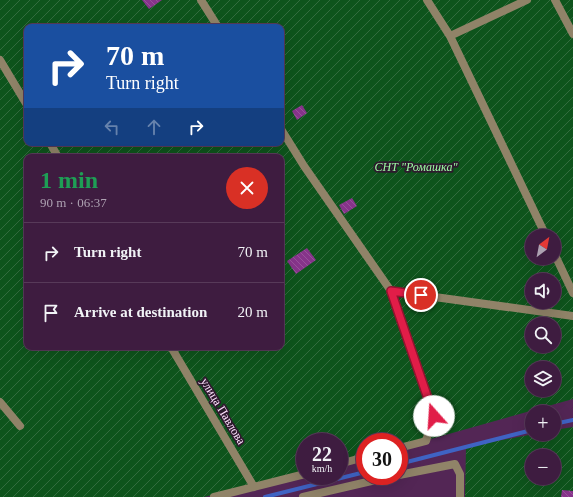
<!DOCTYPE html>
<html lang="en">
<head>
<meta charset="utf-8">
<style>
	:root { --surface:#3e1c40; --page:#49294b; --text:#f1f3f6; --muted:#ada1b1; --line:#573a59 }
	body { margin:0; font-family:"Times New Roman",serif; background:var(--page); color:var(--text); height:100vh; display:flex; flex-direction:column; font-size:15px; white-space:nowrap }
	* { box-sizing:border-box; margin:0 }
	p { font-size:13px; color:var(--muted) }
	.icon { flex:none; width:22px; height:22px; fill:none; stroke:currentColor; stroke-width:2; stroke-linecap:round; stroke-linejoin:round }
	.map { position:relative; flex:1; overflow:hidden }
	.side { position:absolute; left:24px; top:154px; width:260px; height:196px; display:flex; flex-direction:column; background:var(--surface); border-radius:8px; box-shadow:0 4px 16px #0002,0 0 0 1px var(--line) }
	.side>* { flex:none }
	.hud { position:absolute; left:24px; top:24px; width:260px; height:122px; border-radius:8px; box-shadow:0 4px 16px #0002,0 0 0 1px var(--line); background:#1a4fa0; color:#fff; overflow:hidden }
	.needle { width:26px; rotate:32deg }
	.controls { position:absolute; left:525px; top:229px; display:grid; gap:8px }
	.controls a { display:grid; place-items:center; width:36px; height:36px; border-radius:50%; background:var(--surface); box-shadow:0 4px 16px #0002,0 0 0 1px var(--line); font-size:20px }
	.speed { position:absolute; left:296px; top:433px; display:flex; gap:8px; font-size:20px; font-weight:700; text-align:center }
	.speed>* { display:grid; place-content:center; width:52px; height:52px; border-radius:50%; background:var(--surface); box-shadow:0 4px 16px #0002,0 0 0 1px var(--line); line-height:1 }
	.speed small { font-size:10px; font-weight:400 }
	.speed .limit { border:6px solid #d22; background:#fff; color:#111 }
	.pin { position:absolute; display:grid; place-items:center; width:34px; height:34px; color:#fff; margin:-17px; border:2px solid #fff; border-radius:50%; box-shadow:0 1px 4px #0007 }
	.me { position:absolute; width:44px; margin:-22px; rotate:341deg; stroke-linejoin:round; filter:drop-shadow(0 0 3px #0008) }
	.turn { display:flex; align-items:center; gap:14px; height:84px; padding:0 16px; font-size:18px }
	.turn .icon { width:52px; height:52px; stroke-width:2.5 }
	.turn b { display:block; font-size:28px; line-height:34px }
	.lanes { display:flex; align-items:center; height:38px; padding:0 16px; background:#0003; justify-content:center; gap:20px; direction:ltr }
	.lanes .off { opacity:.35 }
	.round { display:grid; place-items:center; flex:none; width:42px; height:42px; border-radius:21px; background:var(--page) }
	.summary { display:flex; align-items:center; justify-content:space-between; height:68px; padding:0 16px }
	h1 { font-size:24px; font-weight:700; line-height:30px; color:#1e9e55 }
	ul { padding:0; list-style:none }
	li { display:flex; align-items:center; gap:12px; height:60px; padding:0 16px; border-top:1px solid var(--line) }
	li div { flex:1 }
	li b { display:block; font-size:15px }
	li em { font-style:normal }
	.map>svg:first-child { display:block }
</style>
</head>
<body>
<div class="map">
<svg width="573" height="497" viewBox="0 0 573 497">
	<defs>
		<pattern id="garden-furrows" width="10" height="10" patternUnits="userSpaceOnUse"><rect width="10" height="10" fill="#0e541c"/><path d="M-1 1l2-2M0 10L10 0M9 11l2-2" fill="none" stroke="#326c3e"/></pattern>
		<pattern id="building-back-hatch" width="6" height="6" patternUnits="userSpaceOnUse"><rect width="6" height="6" fill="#86348a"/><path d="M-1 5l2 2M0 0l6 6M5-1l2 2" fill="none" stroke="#98519b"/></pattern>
	</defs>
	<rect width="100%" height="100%" fill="#532655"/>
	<path fill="url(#garden-furrows)" fill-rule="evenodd" d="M0,0H573V399L399,448V442H365V456L339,463V442H305V472L204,497H0ZM27,27H281V143H27ZM27,157H281V347H27ZM532,236H554V258H532ZM532,280H554V302H532ZM532,324H554V346H532ZM532,368H554V390H532Z
		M573,427V497H465L466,447L534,434H554V430ZM532,456H554V478H532Z"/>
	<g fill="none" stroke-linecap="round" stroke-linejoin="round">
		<path stroke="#3f63c3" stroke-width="4" d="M554,424L573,420
			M399,464L532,430
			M265,497L365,472"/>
	</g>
	<path fill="url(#building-back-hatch)" d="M142,0H162L149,9Z
		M302,105L307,113L297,120L292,111Z
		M352,198L357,206L344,214L339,205Z
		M307,248L316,260L296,274L287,261Z
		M562,490L573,491V497H561Z"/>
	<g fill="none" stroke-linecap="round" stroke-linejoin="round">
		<path stroke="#908368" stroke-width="8" d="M201,0L218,27
			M427,0L450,36L546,236
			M555,0L573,34
			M450,36L527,0
			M0,60L27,105
			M281,129L304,166L391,291L434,415L426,441L399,448
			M50,143L58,157
			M554,253L573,293
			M391,291L573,316
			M171,347L254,487
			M0,402L20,426
			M339,464L365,457
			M399,475L455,464L460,474V497
			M214,497L305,474
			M303,497L393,476"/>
	</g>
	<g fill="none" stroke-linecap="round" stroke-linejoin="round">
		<g stroke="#92132f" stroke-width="10">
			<path id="route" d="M421,295L391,291L434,416"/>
		</g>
		<use href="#route" stroke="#e11d48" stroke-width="7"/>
	</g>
	<g text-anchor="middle" stroke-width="3.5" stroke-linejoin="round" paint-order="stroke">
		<g font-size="12" font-style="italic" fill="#9cfba3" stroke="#2e192e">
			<text x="416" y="171">СНТ "Ромашка"</text>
		</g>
		<g font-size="12" fill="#fde1fd" stroke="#2e192e">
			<text transform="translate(223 411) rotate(59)" y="4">улица Павлова</text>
		</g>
	</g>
</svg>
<div class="controls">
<a><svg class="needle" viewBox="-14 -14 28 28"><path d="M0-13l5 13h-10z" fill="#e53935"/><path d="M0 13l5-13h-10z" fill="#ada1b1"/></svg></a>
<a><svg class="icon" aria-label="sound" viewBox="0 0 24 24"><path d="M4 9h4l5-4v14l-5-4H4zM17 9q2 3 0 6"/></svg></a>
<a><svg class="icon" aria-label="search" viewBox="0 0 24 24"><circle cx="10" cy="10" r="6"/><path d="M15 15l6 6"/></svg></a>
<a><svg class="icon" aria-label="layers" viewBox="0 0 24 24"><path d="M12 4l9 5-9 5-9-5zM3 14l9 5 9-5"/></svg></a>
<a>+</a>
<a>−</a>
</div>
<div class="speed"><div>22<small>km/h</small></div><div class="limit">30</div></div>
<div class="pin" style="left:421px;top:295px;background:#d93025"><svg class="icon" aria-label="arrive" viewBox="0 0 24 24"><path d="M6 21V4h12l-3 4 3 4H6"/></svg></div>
<svg class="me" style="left:434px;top:416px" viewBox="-20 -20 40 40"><circle r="19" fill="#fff"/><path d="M0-13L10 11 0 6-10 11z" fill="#e11d48"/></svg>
<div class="hud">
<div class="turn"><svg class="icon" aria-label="right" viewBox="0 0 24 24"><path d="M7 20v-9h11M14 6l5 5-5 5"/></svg><div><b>70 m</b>Turn right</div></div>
<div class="lanes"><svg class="icon off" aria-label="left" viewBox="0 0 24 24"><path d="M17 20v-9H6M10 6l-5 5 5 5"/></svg><svg class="icon off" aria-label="ahead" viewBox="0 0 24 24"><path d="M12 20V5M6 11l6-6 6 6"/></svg><svg class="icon" aria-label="right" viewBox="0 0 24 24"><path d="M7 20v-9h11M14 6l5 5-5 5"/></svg></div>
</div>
<section class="side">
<div class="summary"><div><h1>1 min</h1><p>90 m · 06:37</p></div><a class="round" style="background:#d93025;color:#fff"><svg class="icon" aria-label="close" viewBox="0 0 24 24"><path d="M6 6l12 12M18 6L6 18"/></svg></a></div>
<ul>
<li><svg class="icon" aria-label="right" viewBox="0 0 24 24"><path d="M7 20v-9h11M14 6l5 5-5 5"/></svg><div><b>Turn right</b></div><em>70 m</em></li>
<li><svg class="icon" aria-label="arrive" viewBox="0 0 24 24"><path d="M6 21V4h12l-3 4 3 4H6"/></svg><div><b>Arrive at destination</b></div><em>20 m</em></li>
</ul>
</section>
</div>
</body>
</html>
